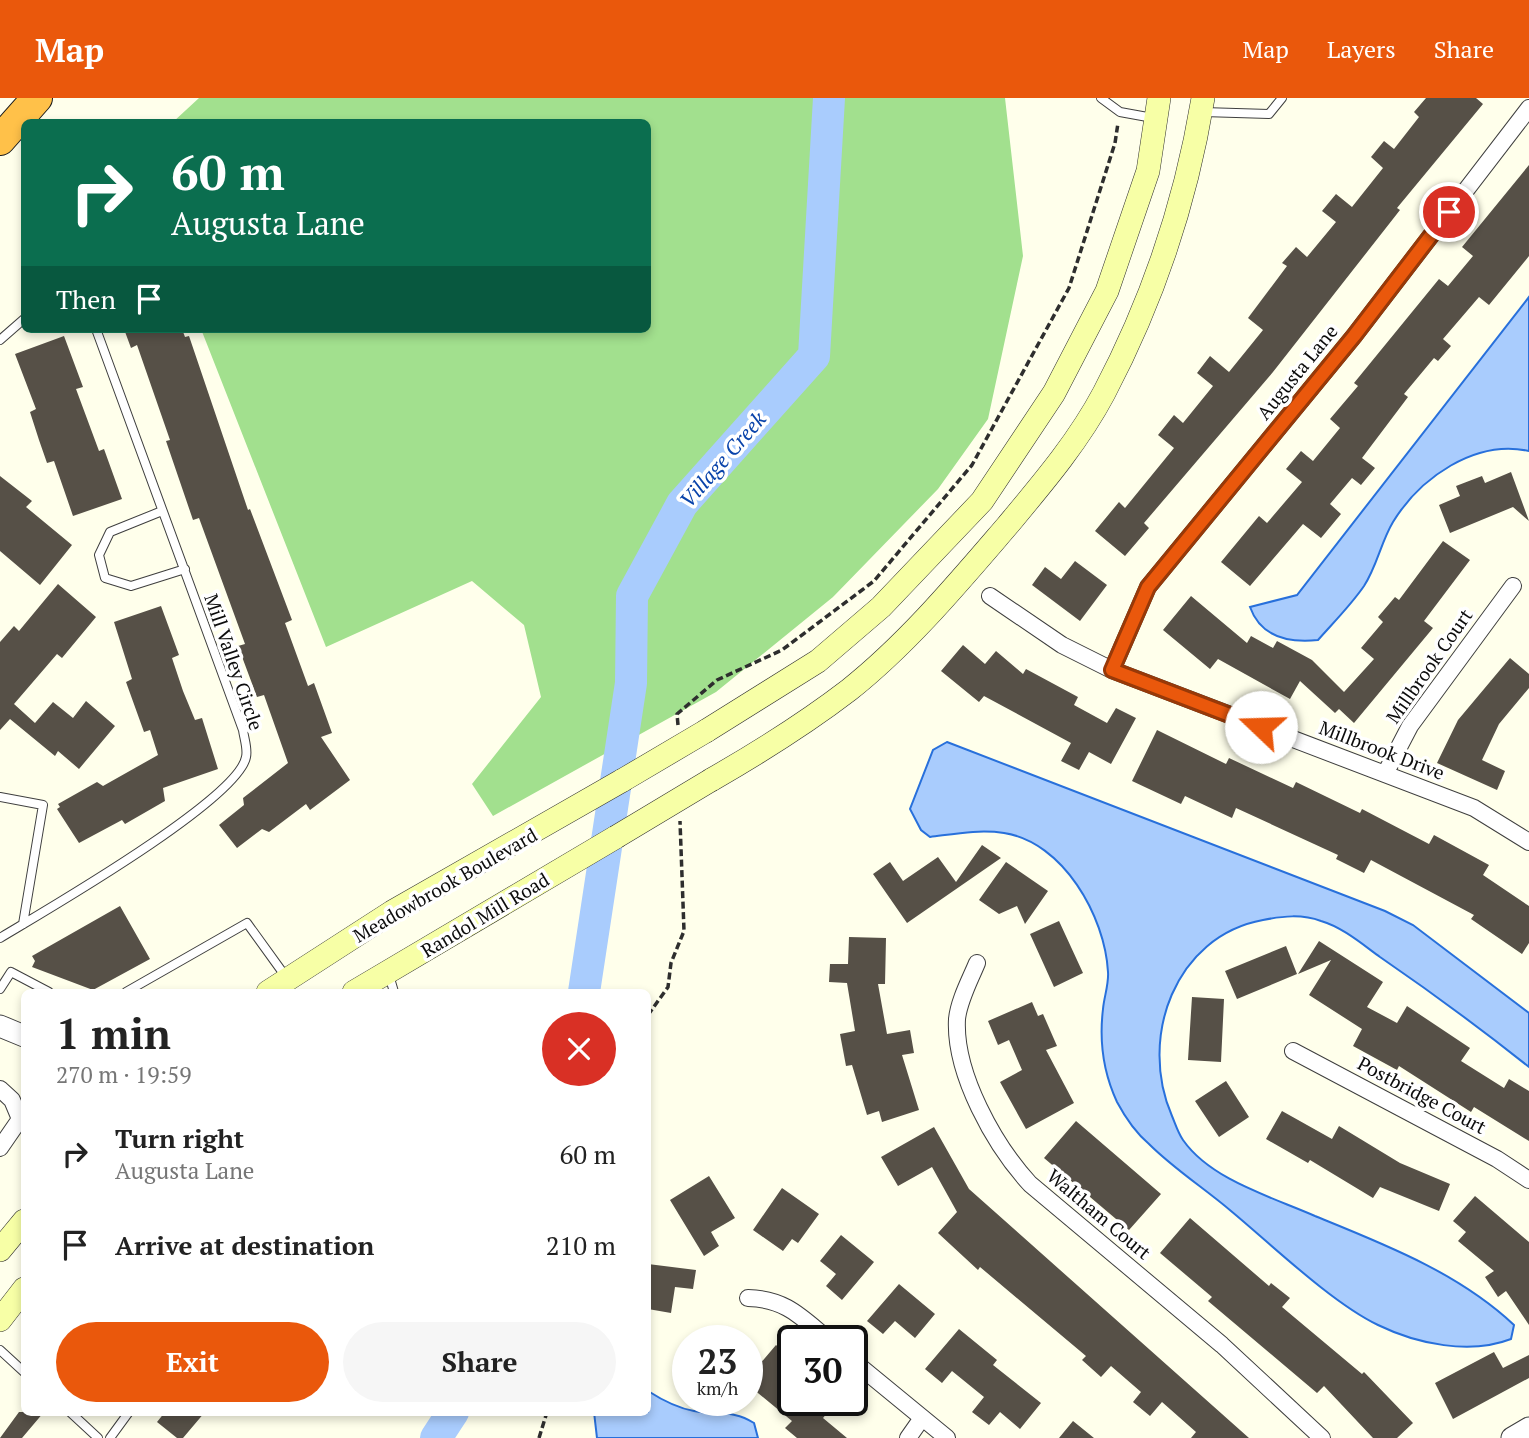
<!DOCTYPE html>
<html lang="en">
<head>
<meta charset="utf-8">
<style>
	:root { --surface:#fff; --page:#f6f6f6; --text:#222; --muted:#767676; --accent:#ea580c }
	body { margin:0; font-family:"PT Serif",serif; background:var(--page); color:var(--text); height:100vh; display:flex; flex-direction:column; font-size:26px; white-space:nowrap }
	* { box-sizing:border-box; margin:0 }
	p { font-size:23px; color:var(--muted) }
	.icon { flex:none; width:38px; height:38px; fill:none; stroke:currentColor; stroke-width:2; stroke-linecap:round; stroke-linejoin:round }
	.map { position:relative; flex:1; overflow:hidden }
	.details { position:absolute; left:21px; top:891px; width:630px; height:427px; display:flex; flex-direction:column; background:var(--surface); border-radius:10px; box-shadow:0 4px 10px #0003 }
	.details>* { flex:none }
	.top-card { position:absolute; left:21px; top:21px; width:630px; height:214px; border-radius:10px; box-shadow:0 4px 10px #0003; background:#0b6e4f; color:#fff; overflow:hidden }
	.speed { position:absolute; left:672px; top:1227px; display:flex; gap:14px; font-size:35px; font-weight:700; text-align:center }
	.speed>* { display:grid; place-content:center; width:91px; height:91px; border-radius:50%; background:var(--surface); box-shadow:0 4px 10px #0003; line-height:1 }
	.speed small { font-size:18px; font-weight:400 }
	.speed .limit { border:4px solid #111; border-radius:10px; background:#fff; color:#111 }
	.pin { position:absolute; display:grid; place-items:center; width:60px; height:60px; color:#fff; margin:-30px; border:4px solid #fff; border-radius:50%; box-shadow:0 2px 7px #0007 }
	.me { position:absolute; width:77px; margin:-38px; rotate:291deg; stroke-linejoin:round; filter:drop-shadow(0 0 5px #0008) }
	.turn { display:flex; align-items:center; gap:24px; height:147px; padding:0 35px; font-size:32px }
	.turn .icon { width:91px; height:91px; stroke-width:2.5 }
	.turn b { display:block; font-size:49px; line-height:60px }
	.then { display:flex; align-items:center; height:66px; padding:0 35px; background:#0003; gap:14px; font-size:26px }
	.round { display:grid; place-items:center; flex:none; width:74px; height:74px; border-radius:37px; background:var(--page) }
	.headline { display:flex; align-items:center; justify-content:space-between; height:119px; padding:0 35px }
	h1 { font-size:42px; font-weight:700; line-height:52px }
	.button { display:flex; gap:14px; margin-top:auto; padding:14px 35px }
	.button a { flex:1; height:80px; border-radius:42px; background:var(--accent); color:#fff; font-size:28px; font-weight:700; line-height:80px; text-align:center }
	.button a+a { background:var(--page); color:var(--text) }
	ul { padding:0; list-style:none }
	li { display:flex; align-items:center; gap:21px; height:91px; padding:0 35px }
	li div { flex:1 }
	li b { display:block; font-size:26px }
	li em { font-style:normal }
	header { display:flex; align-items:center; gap:42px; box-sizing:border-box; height:98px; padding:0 35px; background:var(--accent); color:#fff }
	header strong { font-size:33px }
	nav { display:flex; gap:38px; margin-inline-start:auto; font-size:24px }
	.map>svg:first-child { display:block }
</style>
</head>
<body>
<header>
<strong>Map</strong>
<nav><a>Map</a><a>Layers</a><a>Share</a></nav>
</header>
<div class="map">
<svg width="1529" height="1340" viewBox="0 0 1529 1340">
	<rect width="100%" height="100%" fill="#ffffeb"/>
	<path fill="#a2e08e" d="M199,0H1005L1023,158L988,321L938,391L833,499L716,594L493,718L472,686L541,599L524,527L472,483L326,549L201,231H648V24H173Z"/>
	<path fill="#a9ccfd" stroke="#2870db" stroke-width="2" d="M1529,199V353C1475,341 1420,380 1393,424C1381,444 1377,468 1364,488C1351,507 1333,525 1318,542C1289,545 1261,540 1250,509L1297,497Z
		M947,644L1385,813L1413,827L1529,915V969C1480,930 1431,894 1380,859C1362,846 1342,829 1321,823C1302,816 1283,818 1263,822C1175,838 1138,940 1172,1018C1175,1025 1178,1035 1183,1042C1211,1082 1272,1099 1315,1118C1384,1146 1459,1175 1514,1227L1511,1241C1470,1257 1417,1246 1378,1227C1332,1205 1272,1147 1231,1113C1204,1090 1174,1071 1149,1046C1136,1035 1125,1019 1117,1004C1103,974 1099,944 1103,911C1104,899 1109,886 1108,874C1105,818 1063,744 1004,735C979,731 954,736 930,739L921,732L910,711L933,652Z
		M648,1293C662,1302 677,1310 694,1313C718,1318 732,1311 754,1325L758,1340H597L594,1314H648Z"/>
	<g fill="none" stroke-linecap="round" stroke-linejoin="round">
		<path stroke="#a9ccfd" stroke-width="32" d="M584,894L631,585L632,498L682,406L814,258L829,0
			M436,1340L453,1314"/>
	</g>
	<path fill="#565047" d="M1426,0H1476L1483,6L1397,110L1400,112L1273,274L1144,425L1149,430L1125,458L1095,433L1119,404L1125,410L1174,350L1158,337L1174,317L1183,325L1213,288L1197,275L1210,258L1229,274L1263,232L1248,220L1287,168L1282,165L1296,149L1307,159L1336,124L1322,113L1336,96L1352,109L1383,70L1371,59L1384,43L1394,51L1419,19L1414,14Z
		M1529,67V158L1489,207L1479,199L1443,241L1451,248L1438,263L1434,260L1404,296L1408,299L1362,360L1375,370L1361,387L1352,380L1330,406L1341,416L1321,440L1303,426L1250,488L1221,464L1259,418L1267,425L1302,384L1286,371L1301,353L1313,363L1340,330L1330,321L1358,288L1354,285L1439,181L1448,188L1473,158L1462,149Z
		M124,231H182L185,239L189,238L248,412L250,411L292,522L285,525L308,588L314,585L332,635L321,639L350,682L310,712L306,706L269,734L262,731L237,750L219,727L244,707L243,700L288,665L264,597L257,599L238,548L245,546L199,420L193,422L166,343L170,342L137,247L131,250Z
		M64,238L83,289L76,291L99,353L104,351L122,401L73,418L54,363L47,365L39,342L30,314L36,311L15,256Z
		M1511,374L1529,423L1513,409L1450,435L1439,407L1460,398L1456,388L1482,378L1485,385Z
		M0,378L32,403L26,409L72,447L40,487L0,453Z
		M1443,443L1470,462L1424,523L1433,530L1354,625L1339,611L1335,615L1300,583L1290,601L1218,561L1210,571L1163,532L1191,498L1247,545L1251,538L1273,550L1277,543L1312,562L1344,594L1374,561L1361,550L1383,524L1378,519L1395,499L1399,502Z
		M1075,463L1107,487L1080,523L1032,487L1045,469L1061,481Z
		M58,486L96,519L62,560L57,556L14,606L35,625L53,604L73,620L86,603L115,628L79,671L58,653L55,658L10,621L0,632V544L14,528L19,533Z
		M161,508L179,557L172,560L183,593L195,622L202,620L218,671L163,690L165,703L125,726L122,722L79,745L57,711L60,709L58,706L97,684L103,688L158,657L150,632L144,634L126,584L132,581L114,524Z
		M963,547L985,566L996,553L1023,576L1026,571L1078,599L1074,607L1107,625L1116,610L1136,620L1111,666L1089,654L1079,672L1061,663L1071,645L984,598L979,604L941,573Z
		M1510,560L1529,576V590L1499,626L1482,662L1505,673L1497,692L1437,665L1458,622Z
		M1157,632L1226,666L1229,660L1293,690L1296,684L1360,715L1362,711L1429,746L1434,737L1489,767L1483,777L1529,808V845L1522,856L1471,821L1474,817L1371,762L1364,775L1336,761L1338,757L1236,710L1232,720L1185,698L1181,706L1132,683Z
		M982,747L1001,760L907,825L873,776L890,764L903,783L938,759L956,784Z
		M1006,764L1048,793L1025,826L1017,808L999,816L979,802Z
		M120,808L150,861L93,892L32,869L35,863L32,858Z
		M1059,823L1083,875L1054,889L1030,836Z
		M849,839L886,840L885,886H878L887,936L910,932L914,955L902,957L919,1012L882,1024L879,1013L867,1017L852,967L846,968L840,936L855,933L847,885L829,884L830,866H848Z
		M1319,843L1383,884L1367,909L1397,925L1407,908L1470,950L1461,963L1504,990L1509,981L1529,993V1043L1474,1009L1471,1014L1399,968L1397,972L1353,948L1362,931L1309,897L1331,862L1298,876Z
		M1286,848L1297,876L1237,901L1225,873Z
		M1192,899L1224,901L1221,964L1188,962Z
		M1032,904L1038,918L1043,916L1057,948L1046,952L1074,1005L1026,1031L1000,984L1022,972L1009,942L998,947L988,923Z
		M1226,983L1249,1019L1219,1039L1195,1003Z
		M1282,1013L1332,1041L1339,1028L1400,1065L1450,1086L1439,1113L1380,1089L1373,1100L1310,1062L1308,1065L1266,1041Z
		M1076,1023L1161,1096L1129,1132L1044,1060Z
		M934,1029L969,1091L1249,1340H1191L1196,1334L1162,1304L1150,1318L1133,1304L1141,1294L1111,1268L1101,1279L1082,1262L1086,1258L980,1169L978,1172L938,1135L957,1114L932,1069L898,1088L881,1059Z
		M709,1078L735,1120L711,1134L719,1148L704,1158L670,1102Z
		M782,1090L819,1116L798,1145L792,1141L783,1153L753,1132Z
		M1475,1098L1529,1144V1227L1506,1193L1498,1199L1485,1179L1494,1173L1458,1143L1466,1134L1453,1123Z
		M1190,1120L1269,1188L1271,1185L1290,1200L1282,1209L1362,1276L1364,1274L1413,1325L1397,1340H1373L1324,1288L1317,1295L1208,1203L1212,1199L1160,1155Z
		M841,1137L874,1164L842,1202L826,1188L836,1176L820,1163Z
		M648,1166L696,1172L693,1191L675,1189L671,1215L648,1211Z
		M899,1186L935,1216L915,1240L895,1223L883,1236L867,1223Z
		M959,1231L997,1262L993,1267L1041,1305L1020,1331L1000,1314L989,1327L972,1314L984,1299L952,1273L942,1285L925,1271Z
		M776,1247L792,1261L781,1273L793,1283V1302H838L823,1320L847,1340H797L785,1330L792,1323L747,1286V1281Z
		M1494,1254L1503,1270L1529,1257V1280L1453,1321L1435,1285Z
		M19,1314H44L22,1340H0Z
		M165,1314H205L183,1340H177L157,1324Z
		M1073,1323L1094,1340H1059Z"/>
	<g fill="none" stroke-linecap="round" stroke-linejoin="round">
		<g stroke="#3f3f3f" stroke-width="10">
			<path id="service" d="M1101,0L1120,14L1153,20
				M1203,14L1269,16L1282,0
				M0,242L24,221
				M162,413L110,434L99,457L105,480L131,488L185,471
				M0,699L43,707L23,826
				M0,840C43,814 238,702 246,659C248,651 244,640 243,632L96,231
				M389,877L394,894
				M0,891L11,874L49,894
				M126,894L247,825L286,879
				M0,1252L24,1274
				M70,1314L98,1340
				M110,1340L129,1314"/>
		</g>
		<g stroke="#3f3f3f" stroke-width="18">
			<path id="minor" d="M990,498L1062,547L1112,572L1474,710L1529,744
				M1112,572L1148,489L1354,238L1529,10
				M1385,676L1410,628L1513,488
				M977,865C970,882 959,902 957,921C954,976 995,1048 1030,1086L1222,1247L1322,1340
				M1293,953L1497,1061L1529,1082
				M0,991L12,1002L20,1021L0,1050
				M748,1200C786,1201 801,1219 829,1242
				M852,1262L947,1340
				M908,1340L922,1320"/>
		</g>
		<g stroke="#3f3f3f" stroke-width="23">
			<path id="tertiary" d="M0,928L24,938
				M1512,1340L1529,1330"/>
		</g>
		<g stroke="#2e2e2e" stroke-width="24">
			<path id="secondary" d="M706,633L818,563L881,509L982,403L1054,295L1107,193L1148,73L1159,0
				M711,682C758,655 806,625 849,592C908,545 958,485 1007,428C1042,386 1078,344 1104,295C1153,202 1186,104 1203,0
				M268,894L392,814L623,682
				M354,894L616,739
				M0,1152L24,1123
				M0,1222L24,1191"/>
		</g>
		<g stroke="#1d1d1d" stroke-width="32">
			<path id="motorway" d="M0,42L37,0"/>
		</g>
		<path stroke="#2e2e2e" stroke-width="3.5" stroke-dasharray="7 3.5" stroke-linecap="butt" d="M678,627L677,616L717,582L782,552L874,483L972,367L1069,190L1115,45L1118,25
			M648,917L668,889L671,865L684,833L680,723
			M648,998V1006
			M539,1340L547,1314"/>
		<use href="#service" stroke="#fff" stroke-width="8"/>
		<use href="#minor" stroke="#fff" stroke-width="16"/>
		<use href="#tertiary" stroke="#fff" stroke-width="21"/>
		<use href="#secondary" stroke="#f7ffa6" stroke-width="23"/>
		<use href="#motorway" stroke="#ffc149" stroke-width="30"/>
		<g stroke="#2e2e2e" stroke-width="24" stroke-linecap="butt">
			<path id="secondary-bridge" d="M623,682L706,633
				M616,739L711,682"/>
		</g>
		<use href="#secondary-bridge" stroke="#f7ffa6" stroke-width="23"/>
	</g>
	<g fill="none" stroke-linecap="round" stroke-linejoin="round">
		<g stroke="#983908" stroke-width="18">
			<path id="route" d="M1261,629L1112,572L1148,489L1354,238L1449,114"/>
		</g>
		<use href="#route" stroke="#ea580c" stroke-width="12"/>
	</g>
	<g text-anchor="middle" stroke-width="7" stroke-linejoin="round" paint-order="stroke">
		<g font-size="19" fill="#0c0c0c" stroke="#fff">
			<text transform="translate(1297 274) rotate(-51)" y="7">Augusta Lane</text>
			<text transform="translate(234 564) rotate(71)" y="7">Mill Valley Circle</text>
			<text transform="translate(1429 568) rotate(-55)" y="7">Millbrook Court</text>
			<text transform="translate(1382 652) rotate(21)" y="7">Millbrook Drive</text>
			<text transform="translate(445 787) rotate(-30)" y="7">Meadowbrook Boulevard</text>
			<text transform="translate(485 817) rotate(-31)" y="7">Randol Mill Road</text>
			<text transform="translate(1422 997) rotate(28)" y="7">Postbridge Court</text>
			<text transform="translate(1099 1116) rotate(40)" y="7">Waltham Court</text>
		</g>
		<g font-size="21" font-style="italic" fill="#0943aa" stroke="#fff">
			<text transform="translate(723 362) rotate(-49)" y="7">Village Creek</text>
		</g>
	</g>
</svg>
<div class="speed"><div>23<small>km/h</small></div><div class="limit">30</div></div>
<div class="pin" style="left:1449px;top:114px;background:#d93025"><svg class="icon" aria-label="arrive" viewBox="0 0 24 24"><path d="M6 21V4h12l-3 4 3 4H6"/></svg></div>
<svg class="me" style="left:1261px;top:629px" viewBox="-20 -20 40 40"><circle r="19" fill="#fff"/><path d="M0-13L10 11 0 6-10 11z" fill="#ea580c"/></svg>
<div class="top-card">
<div class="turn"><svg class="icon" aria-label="right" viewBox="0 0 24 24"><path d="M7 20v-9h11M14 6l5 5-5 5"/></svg><div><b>60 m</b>Augusta Lane</div></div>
<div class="then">Then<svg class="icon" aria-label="arrive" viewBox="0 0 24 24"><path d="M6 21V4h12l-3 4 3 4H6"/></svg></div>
</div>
<section class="details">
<div class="headline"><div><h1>1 min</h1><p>270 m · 19:59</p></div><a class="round" style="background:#d93025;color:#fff"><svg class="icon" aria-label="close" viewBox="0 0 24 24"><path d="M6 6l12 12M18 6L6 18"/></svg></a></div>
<ul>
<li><svg class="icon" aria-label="right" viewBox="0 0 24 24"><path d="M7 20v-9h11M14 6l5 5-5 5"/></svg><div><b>Turn right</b><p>Augusta Lane</p></div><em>60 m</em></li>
<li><svg class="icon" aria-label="arrive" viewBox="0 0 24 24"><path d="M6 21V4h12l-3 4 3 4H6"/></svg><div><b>Arrive at destination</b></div><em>210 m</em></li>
</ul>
<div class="button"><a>Exit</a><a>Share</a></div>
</section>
</div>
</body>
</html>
